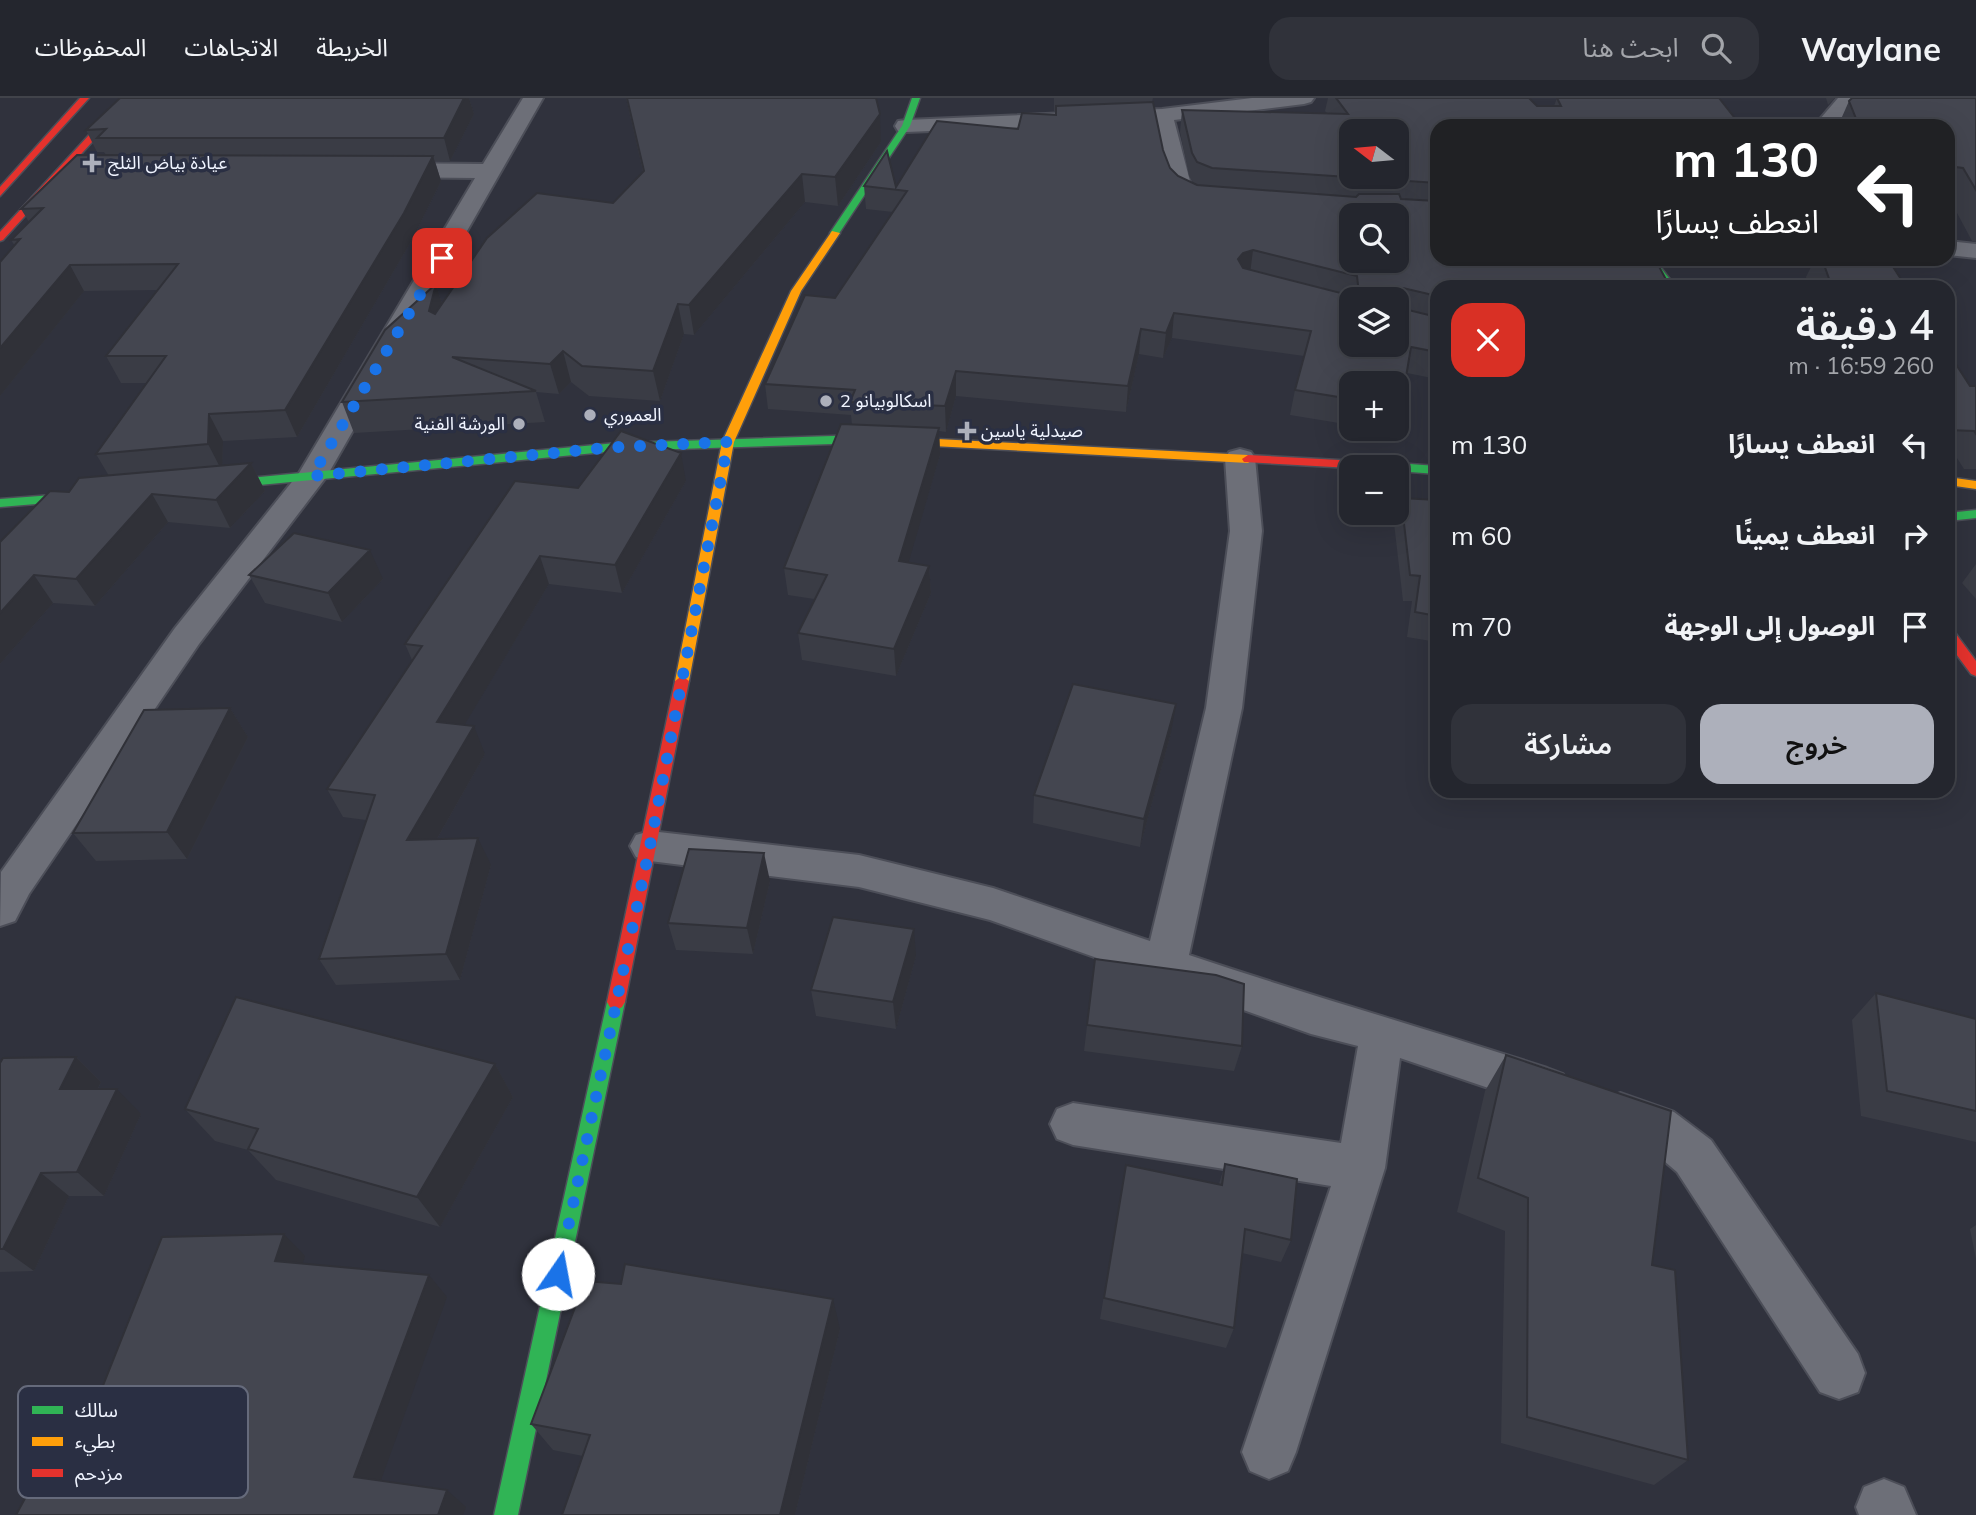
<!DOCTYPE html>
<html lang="ar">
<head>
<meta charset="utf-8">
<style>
	:root { --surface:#24262e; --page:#30323a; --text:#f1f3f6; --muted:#a3a5aa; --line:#41434a; --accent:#adb0bb }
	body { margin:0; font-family:Mulish,"Noto Sans Arabic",sans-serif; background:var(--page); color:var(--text); direction:rtl; height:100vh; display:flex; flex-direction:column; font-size:26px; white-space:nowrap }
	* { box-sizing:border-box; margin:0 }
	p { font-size:23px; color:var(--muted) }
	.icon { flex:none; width:38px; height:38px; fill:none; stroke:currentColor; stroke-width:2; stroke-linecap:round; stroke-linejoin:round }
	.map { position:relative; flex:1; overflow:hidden; direction:ltr }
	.side { position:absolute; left:1430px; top:182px; width:525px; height:518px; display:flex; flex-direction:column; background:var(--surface); border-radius:21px; box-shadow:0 7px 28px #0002,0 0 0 2px var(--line); direction:rtl }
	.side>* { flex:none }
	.banner { position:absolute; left:1430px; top:21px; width:525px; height:147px; border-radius:21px; box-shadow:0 7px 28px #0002,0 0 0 2px var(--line); direction:rtl; background:#202124; color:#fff; overflow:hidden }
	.needle { width:46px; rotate:286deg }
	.controls { position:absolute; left:1339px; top:21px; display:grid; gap:14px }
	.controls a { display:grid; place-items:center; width:70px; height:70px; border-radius:14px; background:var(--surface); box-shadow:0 7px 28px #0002,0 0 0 2px var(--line); font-size:35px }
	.pin { position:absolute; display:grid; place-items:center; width:60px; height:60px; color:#fff; margin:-30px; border-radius:14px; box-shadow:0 4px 10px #0006 }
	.me { position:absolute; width:77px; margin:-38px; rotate:12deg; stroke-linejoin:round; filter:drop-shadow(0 0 5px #0008) }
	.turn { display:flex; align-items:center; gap:24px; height:147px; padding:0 21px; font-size:32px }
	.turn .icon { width:91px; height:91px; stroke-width:2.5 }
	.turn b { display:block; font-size:49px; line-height:60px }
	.round { display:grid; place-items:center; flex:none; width:74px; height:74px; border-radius:21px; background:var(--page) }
	.summary { display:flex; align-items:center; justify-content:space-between; height:119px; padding:0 21px }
	h1 { font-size:42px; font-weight:600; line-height:52px }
	.primary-button { display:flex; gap:14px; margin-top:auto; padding:14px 21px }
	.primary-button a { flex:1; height:80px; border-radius:21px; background:var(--accent); color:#111; font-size:28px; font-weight:600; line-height:80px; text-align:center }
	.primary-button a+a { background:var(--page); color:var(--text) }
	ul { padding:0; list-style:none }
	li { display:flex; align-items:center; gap:21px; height:91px; padding:0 21px }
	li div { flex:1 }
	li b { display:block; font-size:26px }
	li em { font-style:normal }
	header { display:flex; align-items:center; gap:42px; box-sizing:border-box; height:98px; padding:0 35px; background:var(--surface); border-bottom:2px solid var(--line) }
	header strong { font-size:33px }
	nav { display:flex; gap:38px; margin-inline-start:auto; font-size:24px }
	.search { width:490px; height:63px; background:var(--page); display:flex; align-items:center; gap:18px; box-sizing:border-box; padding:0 24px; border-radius:21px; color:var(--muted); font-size:26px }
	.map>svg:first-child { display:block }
</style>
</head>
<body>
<header>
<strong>Waylane</strong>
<div class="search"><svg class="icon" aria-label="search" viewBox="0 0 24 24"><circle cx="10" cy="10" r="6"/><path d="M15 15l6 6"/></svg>ابحث هنا</div>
<nav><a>الخريطة</a><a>الاتجاهات</a><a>المحفوظات</a></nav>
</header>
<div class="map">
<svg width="1976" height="1417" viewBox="0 0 1976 1417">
	<rect width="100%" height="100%" fill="#30323d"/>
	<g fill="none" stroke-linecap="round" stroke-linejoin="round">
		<g stroke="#4c4e58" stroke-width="4">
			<path id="street" d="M523,0H543L327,378L199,546L29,796L15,823L0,828L1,774L175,530L299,375L475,80L384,79L376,77L373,72L376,67L384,65L483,66Z
				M1252,0H1314L1311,4L1304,6L1174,22L1191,87L1202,94L1223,99L1227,104L1223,109C1213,111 1205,110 1196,107C1159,98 1158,55 1153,24L906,34L898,33L895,28L898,23L906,22L1162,11Z
				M1838,0H1859L1836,28H1814Z
				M1948,143L1976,146V160L1948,157Z
				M1240,351L1251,354L1255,360L1262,433L1242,610L1189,857C1308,897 1428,931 1547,970L1563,976L1570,990L1563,1004L1547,1010L1400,960L1385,1070L1296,1354L1288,1373L1269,1381L1250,1373L1242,1354L1331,1088L1073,1047L1057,1041L1050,1026L1057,1011L1073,1005L1341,1045L1358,948L1311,936L990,822L859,789L650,763L636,759L630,748L636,737L650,733L859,757L993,790L1150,843L1206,610L1230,433L1225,360L1229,354Z
				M1620,995L1674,1014L1711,1042L1858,1256L1865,1275L1858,1294L1839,1301L1820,1294L1677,1074L1643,1045L1604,1031L1597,1016L1604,1001Z
				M1884,1381L1904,1389L1916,1417H1859L1856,1409L1864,1389Z"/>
		</g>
		<g stroke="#4c4e58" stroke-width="3">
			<path id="fast" d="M912,0H920L910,28L838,137H832L830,135L902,28Z
				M1644,161H1654L1676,189H1666Z
				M864,337L899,339L905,343L899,347L864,345L616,353L208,392L202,388L208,384L616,345Z
				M1396,365L1437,368V376L1396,373V369H1390Z
				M92,394L96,395V401L0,409V401Z
				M1976,412V420L1948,423V415Z
				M616,896L622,899L625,904L518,1417H494L607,904L610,899Z"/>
		</g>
		<g stroke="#4c4e58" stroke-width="3">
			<path id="slow" d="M832,133L840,135L801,193L734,344L689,583L687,587H677L675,583L722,344L791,193Z
				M899,339L1248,357L1254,361L1248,365L895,346L893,343Z
				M1948,379L1976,383V391L1948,387Z"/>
		</g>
		<g stroke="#4c4e58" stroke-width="3">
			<path id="jam" d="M80,0H89L0,98V89Z
				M123,0H132L3,142L0,143V134Z
				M1248,357L1394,365L1400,369L1396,372V369L1351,370L1244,364L1242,361Z
				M1948,530L1953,532L1976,563V578L1971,576L1948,545Z
				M682,578L689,583L625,904L622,909L616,912L610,909L607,904L675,583Z"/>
		</g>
		<use href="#street" fill="#6d6f78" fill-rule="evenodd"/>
		<use href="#fast" fill="#30b455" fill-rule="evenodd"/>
		<use href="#slow" fill="#ff9f0a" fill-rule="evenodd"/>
		<use href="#jam" fill="#e5322d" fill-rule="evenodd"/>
	</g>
	<path fill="#3a3c45" d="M120,0H469L474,16L450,63H435L441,83L413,140L297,339L223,343L222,368L251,365L265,393L230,430L168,424L95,508L53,505L0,566V444L69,394L109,378L96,356L147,285H121L106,258L158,192L84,193L0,298V164L15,148L11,142L29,124L21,111L106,57L104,54H97L86,32Z
		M626,0H876L881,44L838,108L805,104L694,237L684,236L660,303L589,298L571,284L559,296L536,294L545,324L354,335L342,304L436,186L442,206L613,105L643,74Z
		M1054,0H1153L1152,4L1163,52L1170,70L1178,78L1193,85L1189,78L1180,34L1182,12L1327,15L1325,13L1328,0H1529L1537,8H1554L1557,0H1719L1437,28V281L1407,275L1401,309L1396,325V285H1351V327L1290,317L1295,292L1304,258L1172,240L1163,260L1139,256L1126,314L956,298L946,334L939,333L940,357L908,464L929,468L931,495L896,578L802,562L798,535L814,501L788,497L784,470L852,327L851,317L768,311L765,286L835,200L893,114L866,111L864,88L896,89L1018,31L1056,16V13H1054Z
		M1826,0H1835L1828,7Z
		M1976,0V144L1972,143L1948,98V28H1838L1849,3Z
		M1815,161H1888L1906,189H1810L1806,179Z
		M1948,254L1970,288H1976V371H1964L1957,360H1948Z
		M1374,331H1395L1394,334Z
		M686,383L622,495L549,486L464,627L485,656L437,741L491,767L460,882L336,887L319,861L366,722L343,719L327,691L412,562L405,546L578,390Z
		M1401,400L1437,402V544L1407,539L1412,503H1403L1394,425Z
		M1976,466V501L1962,485Z
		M249,477L383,481L342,524L265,505Z
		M230,610L248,639L187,761L96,763L73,735Z
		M1171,635L1140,749L1033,725L1034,697Z
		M770,783L753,856L676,852L668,825Z
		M916,858L896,931L816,918L811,892Z
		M1095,861L1242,948L1234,973L1084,953Z
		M1876,895L1976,921V1044L1861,1018L1852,922Z
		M1506,957L1652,1167L1688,1362L1654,1387L1501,1345L1505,1133L1457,1114L1485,993Z
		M76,959L101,984L98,991L141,1016L104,1098H69L34,1173L0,1174V965Z
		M495,966L513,999L440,1129L276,1082L248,1052L215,1043L185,1011Z
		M1225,1066L1291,1142L1281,1164L1242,1155L1234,1230L1226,1250L1100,1221L1126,1067L1219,1086Z
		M1976,1127V1161L1970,1131Z
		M840,1231L795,1417H562L583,1358L553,1352L531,1326Z"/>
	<path fill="#303138" d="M464,0H469L474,16L450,63L444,40Z
		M880,16L881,44L838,108L835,79Z
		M433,58L441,83L413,140L297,339L285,312Z
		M802,76L805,104L694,237L689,207Z
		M1253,152L1250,176L1239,180L1238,161L1243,155Z
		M70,167L84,193L0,298V250Z
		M436,186L445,216L439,243L429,213Z
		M678,206L684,236L660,303L653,273Z
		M1174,215L1172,240L1163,260L1166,235Z
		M1141,231L1139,256L1126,314L1128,288Z
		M563,253L571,284L559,296L550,266Z
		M956,273V298L946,334L945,308Z
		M209,316L223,343L222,373L208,346Z
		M939,330L940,357L901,490L899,463Z
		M681,355L686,383L622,495L615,467Z
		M251,365L265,393L230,430L216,402Z
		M152,396L168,424L95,508L76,481Z
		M370,452L383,481L342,524L328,495Z
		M540,458L549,486L450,651L437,624Z
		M929,468L931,495L896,578L894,551Z
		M34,477L53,505L0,566V515Z
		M1176,606L1171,635L1140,749L1144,721Z
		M230,610L248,639L187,761L167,734Z
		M474,628L485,656L421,769L407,742Z
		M478,740L491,767L460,882L446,856Z
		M764,755L770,783L753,856L747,830Z
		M914,831L916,858L896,931L893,904Z
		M76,959L101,984L86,1015L60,991Z
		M495,966L513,999L440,1129L417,1099Z
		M117,991L141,1016L104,1098L77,1074Z
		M41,1075L69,1098L34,1173L3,1151Z
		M284,1136L305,1158L297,1184L275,1163Z
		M429,1177L447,1199L376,1396L354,1379Z
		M833,1201L840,1231L795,1417H780Z
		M447,1392L466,1409L463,1417H438Z"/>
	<path fill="#444650" stroke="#303138" stroke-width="2" fill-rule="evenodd" d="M120,0H464L444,40H97L106,31L86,32Z
		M627,0H876L880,16L835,79L802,76L689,207L678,206L653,273L582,268L563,253L550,266L452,259L536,293L342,304L385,232L436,186L429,213L435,216L487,140L537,95L613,105L644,73Z
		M1336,0H1529L1537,8H1561L1557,0H1719L1741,28H1437V85L1212,70L1197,64L1192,55L1182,12L1348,16ZM1351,33H1396V79H1351Z
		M1852,0H1976V92L1963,70L1948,68V28H1859L1849,3Z
		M1153,4L1163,52L1170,70L1178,78L1197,87L1356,99L1359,96H1399L1401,101L1437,103V161H1655L1670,189H1437V198L1403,190L1399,192L1400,210L1437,219V254L1411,249L1401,309L1396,308V285H1351V301L1295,292L1311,233L1174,215L1166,235L1141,231L1128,288L956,273L945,308L850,304L855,292L765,286L805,197L835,200L907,93L864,88L887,53L896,89L937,23L1018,31L1022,15L1056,17V8ZM1351,117H1396V163H1351ZM1253,152L1357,178L1359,196L1356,199L1243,170L1238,161L1243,155ZM1351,201H1396V247H1351Z
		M77,57L433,58L404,115L285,312L209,316L208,346L96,356L166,258H106L178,166L70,167L0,250V164L20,141L11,142L43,110L21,111Z
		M1822,161H1888L1906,189H1832Z
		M1948,254L1970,288H1976V336L1974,333L1948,332Z
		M841,326L939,330L899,463L929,468L894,551L798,535L827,477L784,470Z
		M621,333L681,355L615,467L540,458L437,624L474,628L407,742L478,740L446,856L319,861L375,697L327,691L422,548L405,546L515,383L578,390Z
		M251,365L216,402L152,396L76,481L34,477L0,515V444L50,393L69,394L79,380Z
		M1401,400L1437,402V518L1415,514L1420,478L1410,477Z
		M294,435L370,452L328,495L249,477Z
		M1073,586L1176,606L1144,721L1034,697Z
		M230,610L167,734L73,735L144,612Z
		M689,751L764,755L747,830L668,825Z
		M833,819L914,831L893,904L811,892Z
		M1095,861L1216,877L1244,886L1242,948L1087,927Z
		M1876,895L1976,921V1013L1887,993Z
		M236,899L495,966L417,1099L248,1051L258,1031L185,1011Z
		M1506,957L1671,1013L1652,1167L1675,1172L1688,1362L1527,1319L1528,1100L1478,1080Z
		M76,959L60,991H117L77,1074L41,1075L3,1151H0V965L3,960Z
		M1225,1066L1297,1081L1291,1142L1245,1131L1234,1230L1104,1200L1126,1067L1222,1087Z
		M284,1136L275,1163L429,1177L354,1379L447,1392L438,1417H16L55,1345L79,1348L162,1139Z
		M625,1166L833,1201L780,1417H562L590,1337L531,1326L585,1183L621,1186Z"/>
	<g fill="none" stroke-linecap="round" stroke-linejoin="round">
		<path stroke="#1a73e8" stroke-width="12" stroke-dasharray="0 21.6" d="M442,160L312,378L616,349L728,344L650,748L558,1176"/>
	</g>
	<g fill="#adb0bb" stroke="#2a2f43" stroke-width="2.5">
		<path d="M88.5 54.5h7v7h7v7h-7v7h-7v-7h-7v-7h7z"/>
		<circle cx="826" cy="303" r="7"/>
		<circle cx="590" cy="317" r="7"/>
		<circle cx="519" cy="326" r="7"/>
		<path d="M963.5 322.5h7v7h7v7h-7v7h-7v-7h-7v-7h7z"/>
	</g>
	<g text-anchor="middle" stroke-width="7" stroke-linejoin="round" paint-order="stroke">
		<g font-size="18" fill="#f0f4ff" stroke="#2a2f43" text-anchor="start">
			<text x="108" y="71">عيادة بياض الثلج</text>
			<text x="840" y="309">اسكالوبيانو 2</text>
			<text x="604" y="323">العموري</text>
			<text x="505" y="332" text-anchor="end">الورشة الفنية</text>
			<text x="981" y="339">صيدلية ياسين</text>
		</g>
	</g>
	<rect x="18" y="1288" width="230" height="112" rx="10" fill="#2a2f43" stroke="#656a7b" stroke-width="2"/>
	<rect x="32" y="1308" width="31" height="8" fill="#30b455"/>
	<rect x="32" y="1339" width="31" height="9" fill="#ff9f0a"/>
	<rect x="32" y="1371" width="31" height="8" fill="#e5322d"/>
	<g font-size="19" fill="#f0f4ff">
		<text x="75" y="1319">سالك</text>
		<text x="75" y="1350">بطيء</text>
		<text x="75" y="1382">مزدحم</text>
	</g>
</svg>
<div class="controls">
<a><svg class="needle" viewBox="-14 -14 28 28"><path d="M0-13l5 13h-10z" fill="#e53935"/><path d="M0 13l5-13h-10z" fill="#a3a5aa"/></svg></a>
<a><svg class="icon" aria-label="search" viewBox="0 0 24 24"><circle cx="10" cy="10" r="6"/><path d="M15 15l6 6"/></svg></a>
<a><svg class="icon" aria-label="layers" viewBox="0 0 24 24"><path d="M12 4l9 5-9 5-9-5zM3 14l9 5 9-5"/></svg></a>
<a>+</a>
<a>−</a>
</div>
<div class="pin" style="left:442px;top:160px;background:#d93025"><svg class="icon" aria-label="arrive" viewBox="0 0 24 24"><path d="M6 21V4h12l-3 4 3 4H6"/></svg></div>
<svg class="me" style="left:558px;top:1176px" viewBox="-20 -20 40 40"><circle r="19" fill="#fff"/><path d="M0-13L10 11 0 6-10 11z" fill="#1a73e8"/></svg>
<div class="banner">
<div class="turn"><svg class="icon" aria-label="left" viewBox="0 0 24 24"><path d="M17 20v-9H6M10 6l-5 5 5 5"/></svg><div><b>130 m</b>انعطف يسارًا</div></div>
</div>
<section class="side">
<div class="summary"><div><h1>4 دقيقة</h1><p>260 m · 16:59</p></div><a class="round" style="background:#d93025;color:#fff"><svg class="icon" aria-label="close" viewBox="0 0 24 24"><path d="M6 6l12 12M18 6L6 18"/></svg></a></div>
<ul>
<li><svg class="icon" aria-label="left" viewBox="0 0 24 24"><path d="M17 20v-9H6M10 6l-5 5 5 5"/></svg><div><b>انعطف يسارًا</b></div><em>130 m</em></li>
<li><svg class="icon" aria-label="right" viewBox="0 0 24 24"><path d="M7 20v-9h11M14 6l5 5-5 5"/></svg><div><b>انعطف يمينًا</b></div><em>60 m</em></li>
<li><svg class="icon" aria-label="arrive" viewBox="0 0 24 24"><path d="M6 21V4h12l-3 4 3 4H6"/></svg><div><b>الوصول إلى الوجهة</b></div><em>70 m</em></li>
</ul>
<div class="primary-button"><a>خروج</a><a>مشاركة</a></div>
</section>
</div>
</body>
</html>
